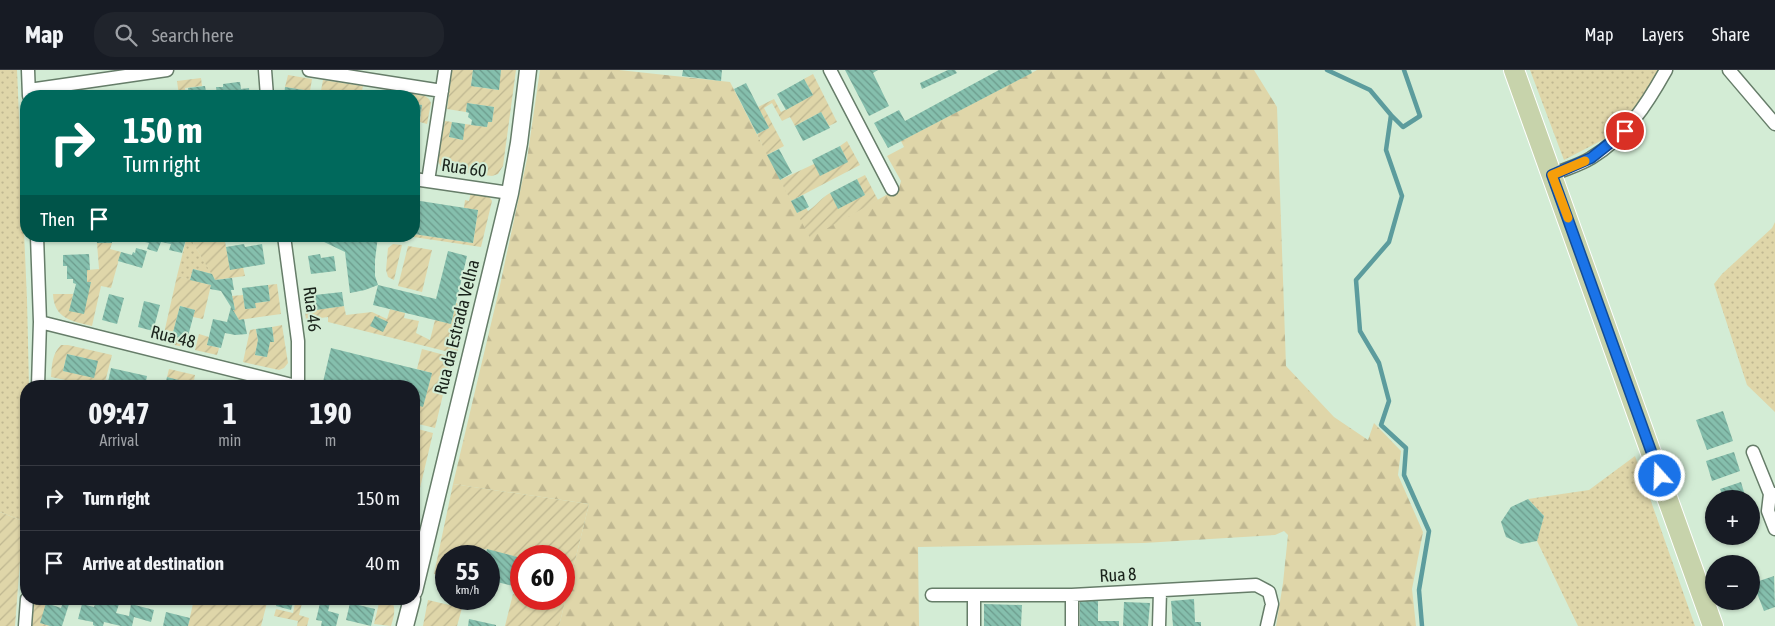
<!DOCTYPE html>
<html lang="en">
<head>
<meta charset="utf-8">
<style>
	:root { --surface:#171b24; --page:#20242c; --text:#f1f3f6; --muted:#9ea1a6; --line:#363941 }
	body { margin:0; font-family:"Asap Condensed",sans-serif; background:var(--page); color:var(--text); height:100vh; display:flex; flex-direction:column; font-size:19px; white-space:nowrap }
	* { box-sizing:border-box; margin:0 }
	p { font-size:16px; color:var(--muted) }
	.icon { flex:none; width:28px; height:28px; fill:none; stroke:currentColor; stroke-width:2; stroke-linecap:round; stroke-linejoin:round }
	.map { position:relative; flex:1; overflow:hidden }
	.panel { position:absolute; left:20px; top:310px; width:400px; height:225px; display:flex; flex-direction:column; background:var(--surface); border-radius:20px; box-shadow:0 1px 4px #0004 }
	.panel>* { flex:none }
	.hud { position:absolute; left:20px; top:20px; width:400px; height:152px; border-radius:20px; box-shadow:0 1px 4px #0004; background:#00695c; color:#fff; overflow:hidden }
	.fabs { position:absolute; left:1705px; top:420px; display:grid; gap:10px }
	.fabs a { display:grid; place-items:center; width:55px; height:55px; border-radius:50%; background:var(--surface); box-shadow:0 1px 4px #0004; font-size:25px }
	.speed { position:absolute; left:435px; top:475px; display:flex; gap:10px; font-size:25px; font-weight:700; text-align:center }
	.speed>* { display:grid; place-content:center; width:65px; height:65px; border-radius:50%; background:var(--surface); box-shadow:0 1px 4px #0004; line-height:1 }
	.speed small { font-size:12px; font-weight:400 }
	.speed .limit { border:8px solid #d22; background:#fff; color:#111 }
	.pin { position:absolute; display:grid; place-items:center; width:42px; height:42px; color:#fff; margin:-21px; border:2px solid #fff; border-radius:50%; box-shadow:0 1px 5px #0007 }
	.me { position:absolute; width:55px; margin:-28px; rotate:340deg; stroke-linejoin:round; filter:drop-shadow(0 0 4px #0008) }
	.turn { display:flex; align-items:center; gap:18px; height:105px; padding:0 20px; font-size:22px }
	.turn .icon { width:65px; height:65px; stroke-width:2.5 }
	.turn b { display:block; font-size:35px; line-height:42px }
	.then { display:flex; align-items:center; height:48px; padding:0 20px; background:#0003; gap:10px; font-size:19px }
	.eta { display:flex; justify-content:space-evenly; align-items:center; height:85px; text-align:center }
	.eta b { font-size:30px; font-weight:700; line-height:35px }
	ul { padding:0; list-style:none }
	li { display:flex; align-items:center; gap:15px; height:65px; padding:0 20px; border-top:1px solid var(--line) }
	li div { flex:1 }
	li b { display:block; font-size:19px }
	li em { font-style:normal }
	header { display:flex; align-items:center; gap:30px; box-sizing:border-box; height:70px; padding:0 25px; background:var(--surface); border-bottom:1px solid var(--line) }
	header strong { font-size:24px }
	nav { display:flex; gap:28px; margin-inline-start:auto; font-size:18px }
	.search { width:350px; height:45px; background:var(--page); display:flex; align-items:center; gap:12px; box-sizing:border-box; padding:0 18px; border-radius:20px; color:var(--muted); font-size:19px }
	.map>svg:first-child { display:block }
</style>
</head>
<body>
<header>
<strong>Map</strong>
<div class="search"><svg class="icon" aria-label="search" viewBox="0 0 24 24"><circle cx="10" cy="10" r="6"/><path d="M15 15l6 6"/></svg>Search here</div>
<nav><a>Map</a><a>Layers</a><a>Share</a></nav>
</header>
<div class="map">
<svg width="1775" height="556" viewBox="0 0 1775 556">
	<defs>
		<pattern id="grass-dots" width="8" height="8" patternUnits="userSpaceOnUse" patternTransform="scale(1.25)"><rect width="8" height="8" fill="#dfd6a9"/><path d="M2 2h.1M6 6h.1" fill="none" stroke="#bfb791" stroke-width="1.8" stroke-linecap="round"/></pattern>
		<pattern id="forest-firs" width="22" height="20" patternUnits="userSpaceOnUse" patternTransform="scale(1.25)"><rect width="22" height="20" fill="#dfd6a9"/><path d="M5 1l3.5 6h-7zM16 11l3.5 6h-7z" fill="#bfb791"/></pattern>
		<pattern id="garden-furrows" width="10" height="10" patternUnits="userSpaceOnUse" patternTransform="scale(1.25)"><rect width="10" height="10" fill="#dfd6a9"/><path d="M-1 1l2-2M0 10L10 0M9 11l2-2" fill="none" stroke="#bfb791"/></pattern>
		<pattern id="building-back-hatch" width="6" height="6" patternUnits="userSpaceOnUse" patternTransform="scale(1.25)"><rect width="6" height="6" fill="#85bfad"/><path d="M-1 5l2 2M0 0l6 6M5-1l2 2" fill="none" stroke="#6c9b8c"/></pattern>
	</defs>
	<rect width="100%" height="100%" fill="#d3ecd5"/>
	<path fill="url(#grass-dots)" d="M0,0H17L27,230L29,316H26V393L23,451L0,442Z
		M1530,0H1659L1639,33L1616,63L1564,90Z
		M1775,152V342L1747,315L1714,214L1722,204L1772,158Z
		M187,166H189L212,204L193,199L190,210L177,206Z
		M1635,386L1695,556H1578L1537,471L1544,446L1528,429L1589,420Z"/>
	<path fill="url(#forest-firs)" d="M540,0H619L730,12L810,167L899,118L901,111L887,86L904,77L901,71L1037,0H1254L1277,37L1286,296L1334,347L1368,370L1374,353L1401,381L1398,405L1423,462L1412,519L1416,556H1276L1283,513L1288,465L1284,461L1275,465L1144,473L918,477L919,556H559L589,434L453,414L499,220L527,89Z"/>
	<path fill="url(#garden-furrows)" fill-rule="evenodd" d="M452,0H473L471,16L498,20L501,0H516L503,96L498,104L492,106L445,100L441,97L438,91L445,51L452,52L449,67L462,70L465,54L487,57L488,52H492L494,37L467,33L466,42L447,39Z
		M813,4L837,52L829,56L821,42L795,56L790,47L782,51L772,33L764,38L784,76L767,85L757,64L769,58L758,37L774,29L781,42L813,25L804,9Z
		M288,5L312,9L310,21L285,17Z
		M201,8L202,16L185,18L186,26H179L177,11Z
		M323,10L363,16L361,26L332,24L331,26H320Z
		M394,21L425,26L429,29L431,33L427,54L420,52L422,35L414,34V26H393Z
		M847,71L860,95L791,131L780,110L814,94L848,92L840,76Z
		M865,105L878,130L810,168L797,143L806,138L808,141C816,136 821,128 830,123L838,138L865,125L857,109Z
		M471,122L488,125L492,131L481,177L407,166H414V164L473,173L478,140L464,138L465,130L469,131Z
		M189,166H224L230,199L243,197L245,206L215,210Z
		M97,173H112L110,179L121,182L111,218L101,216L92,256C72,251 54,249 53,224H73L70,240L91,212H87V200L99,199Z
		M393,174L402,175L394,210L388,207L386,200L388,178Z
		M408,176L432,180L422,222L398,216Z
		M177,206L211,215L203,249L193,247L195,240L180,236L172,266L185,269L183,277L162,272Z
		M277,214L281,244L239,250L233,240H235L232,226L243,225L245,239L255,238V233L270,231L268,215Z
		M456,233L468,236L457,284L328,252V247L306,250L305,241L344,236L346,245L372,242L387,249L390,239L405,243L404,248L419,251L416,263L430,270L435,250L451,254Z
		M282,255L288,293L284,298L279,300L243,292L250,260L256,259L258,270L255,285L266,287L270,272L274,271L272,257Z
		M199,264L209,267L207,275L219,278L217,285L195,280Z
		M61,275H68L112,285L104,316H94L51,307C52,294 52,284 61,275ZM67,284L97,291L94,307L63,301Z
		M422,279L452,287L435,358L414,353V334L423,336L432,303L417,299Z
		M169,299L195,305L193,316H184L185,312L167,307Z
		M414,358L433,363L416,435H414Z
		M453,414L589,434L559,556H505L513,524L521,526V529H564V486H521V488L476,477L473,486H446V507L434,504Z
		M0,442L23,451L15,556H0Z
		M194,529H268L261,556H188Z
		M296,529H303L299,545L309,548L307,556H297L298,551L274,546L276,539L293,543Z
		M380,529H390C397,537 394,546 391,556L374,554Z
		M34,530L46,533L41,553L50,556H32Z
		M428,530L462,538L457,556H423Z"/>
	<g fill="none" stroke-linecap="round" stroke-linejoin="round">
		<path stroke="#5c9c9d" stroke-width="4.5" d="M1327,0L1370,20L1391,45L1386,80L1402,126L1389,172L1356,210L1360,261L1379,293L1389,331L1381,355L1406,378L1404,405L1429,461L1419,520L1422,556
			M1391,45L1403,57L1420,46L1404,0"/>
	</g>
	<path fill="url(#building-back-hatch)" d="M473,0H501L499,20L471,16Z
		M683,0H722L721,11L682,6Z
		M845,0H878L873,3L889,36L869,46Z
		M948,0H955L957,3L922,19L920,13Z
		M999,0H1031L1032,3L888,78L874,53L899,40L905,51Z
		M804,9L813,25L786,40L777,24Z
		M238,12H240L241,19L249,18L250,26L217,25L216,17H223V14Z
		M746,13L769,58L757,64L734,19Z
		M205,16L206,22L214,20L215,26H189L188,18Z
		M285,17L310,21L309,26H284Z
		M170,20V26H155L154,22Z
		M467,33L494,37L492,52H488L487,57L471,55L472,50L468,47L469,43L466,42Z
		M414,34L422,35L415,82H414Z
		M821,42L830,58L803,71L795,56Z
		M452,52L465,54L463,70L449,67Z
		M840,76L848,92L820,106L812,90Z
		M779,79L792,103L780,110L767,85Z
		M857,109L865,125L838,139L830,123Z
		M803,125L809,137L797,143L791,131Z
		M414,130L478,140L473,173L414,164Z
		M96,166H126V170H112V173H97Z
		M141,166H187L182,183L169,180L171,174L161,172L157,182L147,179L149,173L141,171Z
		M311,166H339L364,169V166H378L375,190V206L378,215L365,220L350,223L345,182L320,170H310Z
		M244,174L245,177L262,174L265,194L230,200L226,177Z
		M136,178L147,181L142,198L118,191L121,182L132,185L133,182L135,183Z
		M448,181L467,186L451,254L373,235L378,215L436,229Z
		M89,184L90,200H87V212H91L84,244L69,241L76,214L73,213V209H67V196H63V185Z
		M320,184L321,188L334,186L336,201L311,204L308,186Z
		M193,199L212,204L215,210L232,208L234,220H231L235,240H233L239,250L244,249L247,264L235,265L225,263L221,278L207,275L213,249L227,252L231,237L221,221L210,219L211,215L190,210Z
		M268,215L270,231L255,233L256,238L245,239L242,218Z
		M342,222L344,236L316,240L315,225Z
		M109,224L124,228L117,254L102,250Z
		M144,231L160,235L153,261L138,257Z
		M180,236L195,240L187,270L172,266Z
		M375,246L388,252L383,262L370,256Z
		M272,257L274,272H270L267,287L255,285L258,270L256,259Z
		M331,278L432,303L423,337L414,334V316H341L323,312Z
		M67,284L98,291L94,308L63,301Z
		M111,298L147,306L145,316H110L111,313L108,312Z
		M167,307L186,312L184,316H165Z
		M1723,341L1733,371L1707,380L1696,350Z
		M1734,382L1740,401L1712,411L1706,391Z
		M1741,412L1746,429H1724L1720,419Z
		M1528,429L1544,446L1537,471L1521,474L1506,467L1501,452L1511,437Z
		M487,479L521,488V518L489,510V486H485Z
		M1774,506L1775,537L1764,541L1753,513Z
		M64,529L70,531L62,556H50L40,553L46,533L61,538Z
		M97,529H111L120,531L116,543L129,546L131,534L154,540L151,552L134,547L132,556H121L104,552L103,556H95L93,555V552L78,549L82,534L94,537Z
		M278,529H294L291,540L276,536Z
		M321,529H331L328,541L339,544L336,556H321L322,551L316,550Z
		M1194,529L1195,552H1201V556H1173L1171,531Z
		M1080,530L1098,531V551H1119V556H1080Z
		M1124,532L1150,533L1148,556H1123Z
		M350,533L375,539L371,556L346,550Z
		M984,534L1022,535L1021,556H984Z
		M166,542L190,548L188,556H163Z
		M469,549L496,555V556H468Z"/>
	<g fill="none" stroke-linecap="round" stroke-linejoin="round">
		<g stroke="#667d69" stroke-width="15">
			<path id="minor" d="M28,0L29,26
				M265,0L267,26
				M309,0L442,21
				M830,0L892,119
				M1729,0L1775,54
				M29,20L167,0
				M1552,105C1565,99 1580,95 1591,88C1626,67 1647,34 1666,0
				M414,109L510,123
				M428,111L445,0
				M37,166L40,252L38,316
				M284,166L298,271V316
				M40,252L296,316
				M1753,382L1770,424
				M1775,424H1770L1768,441L1775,459
				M932,525H1072L1256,515L1269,522L1272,534L1267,556
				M25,556L27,529
				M974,556V525
				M1072,556V525
				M1159,556L1160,521"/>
		</g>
		<g stroke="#667d69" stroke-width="19">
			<path id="tertiary" d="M414,521L510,123L519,73L528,0
				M405,556L412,529"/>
		</g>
		<g stroke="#fff" stroke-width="22">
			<path id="primary" d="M1514,0L1713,556"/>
		</g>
		<use href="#minor" stroke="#fff" stroke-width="12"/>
		<use href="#tertiary" stroke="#fff" stroke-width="16"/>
		<use href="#primary" stroke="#c7d3ab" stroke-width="20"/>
	</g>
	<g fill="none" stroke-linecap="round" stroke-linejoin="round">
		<g stroke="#114b97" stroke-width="12">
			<path id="route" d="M1625,61L1591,88L1552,105L1660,406"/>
		</g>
		<use href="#route" stroke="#1a73e8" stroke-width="9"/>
		<path stroke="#f59e0b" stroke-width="9" d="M1568,148L1552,105L1585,91"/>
	</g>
	<g text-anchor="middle" stroke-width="4" stroke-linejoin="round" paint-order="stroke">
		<g font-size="18" fill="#1a231b" stroke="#d3ecd5">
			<text transform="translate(464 98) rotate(8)" y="6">Rua 60</text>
			<text transform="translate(312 239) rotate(83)" y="6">Rua 46</text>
			<text transform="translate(457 257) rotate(-76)" y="6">Rua da Estrada Velha</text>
			<text transform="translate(173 267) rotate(14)" y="6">Rua 48</text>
			<text transform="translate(1118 505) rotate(-3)" y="6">Rua 8</text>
		</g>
	</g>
</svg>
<div class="fabs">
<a>+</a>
<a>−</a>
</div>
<div class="speed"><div>55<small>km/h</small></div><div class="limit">60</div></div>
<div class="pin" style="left:1625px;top:61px;background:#d93025"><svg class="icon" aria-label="arrive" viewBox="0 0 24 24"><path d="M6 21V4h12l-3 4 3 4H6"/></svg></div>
<svg class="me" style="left:1660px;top:406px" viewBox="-20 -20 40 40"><circle r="17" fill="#1a73e8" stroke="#fff" stroke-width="3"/><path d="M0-11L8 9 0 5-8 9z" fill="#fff"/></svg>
<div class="hud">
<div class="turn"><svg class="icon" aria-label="right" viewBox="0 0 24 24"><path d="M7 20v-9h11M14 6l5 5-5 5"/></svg><div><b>150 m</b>Turn right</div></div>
<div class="then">Then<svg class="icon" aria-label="arrive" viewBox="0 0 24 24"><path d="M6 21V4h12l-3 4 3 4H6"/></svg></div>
</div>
<section class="panel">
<div class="eta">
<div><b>09:47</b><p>Arrival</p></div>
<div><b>1</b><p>min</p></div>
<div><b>190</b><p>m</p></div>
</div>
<ul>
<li><svg class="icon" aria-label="right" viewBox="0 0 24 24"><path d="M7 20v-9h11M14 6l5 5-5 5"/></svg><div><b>Turn right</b></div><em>150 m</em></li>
<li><svg class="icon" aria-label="arrive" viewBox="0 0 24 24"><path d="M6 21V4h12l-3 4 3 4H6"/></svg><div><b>Arrive at destination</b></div><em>40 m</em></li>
</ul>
</section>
</div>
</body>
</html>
